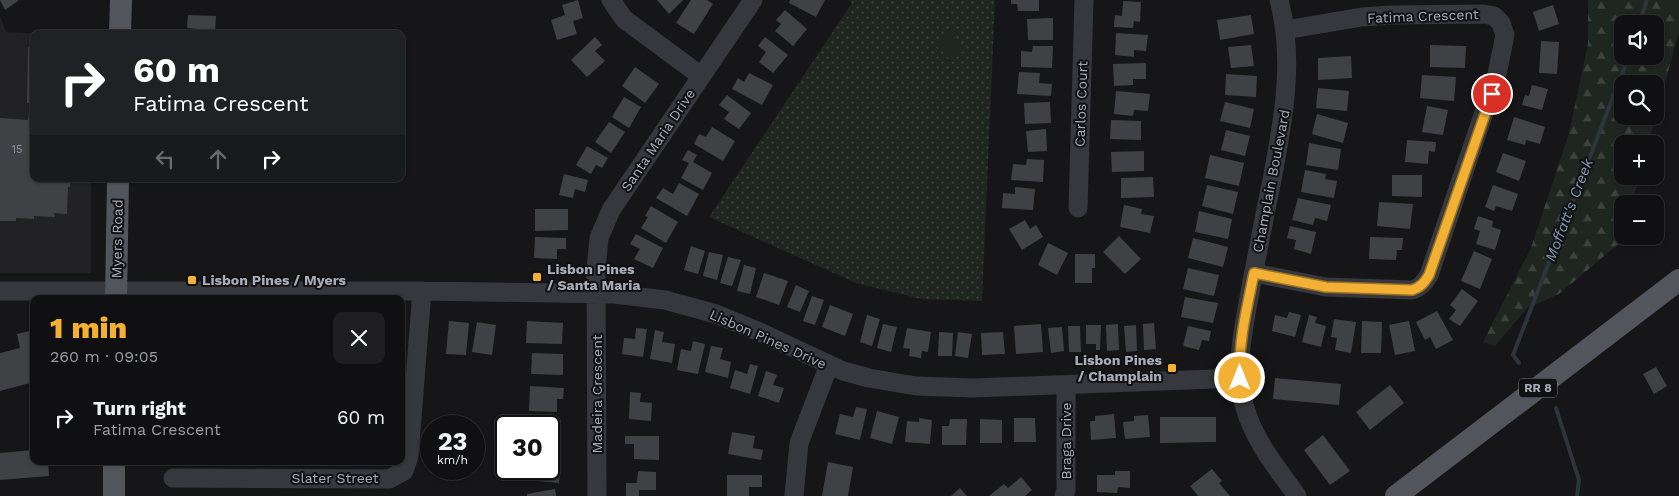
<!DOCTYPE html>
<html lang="en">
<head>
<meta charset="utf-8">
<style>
	:root { --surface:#101012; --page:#1e1e20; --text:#f1f3f6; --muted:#9c9d9f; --line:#303032; --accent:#f2b134 }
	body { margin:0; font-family:"Work Sans",sans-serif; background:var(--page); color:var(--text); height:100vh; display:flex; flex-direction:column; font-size:19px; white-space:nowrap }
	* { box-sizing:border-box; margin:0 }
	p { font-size:16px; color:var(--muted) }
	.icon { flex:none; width:28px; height:28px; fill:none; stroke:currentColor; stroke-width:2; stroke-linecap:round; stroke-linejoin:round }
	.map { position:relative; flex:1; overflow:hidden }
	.sheet { position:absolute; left:30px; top:295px; width:375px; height:170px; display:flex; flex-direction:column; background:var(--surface); border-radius:10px; box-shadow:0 1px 4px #0004,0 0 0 1px var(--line) }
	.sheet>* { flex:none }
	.top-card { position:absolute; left:30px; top:30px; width:375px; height:152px; border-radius:10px; box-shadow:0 1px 4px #0004,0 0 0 1px var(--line); background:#202124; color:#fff; overflow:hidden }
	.controls { position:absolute; left:1614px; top:15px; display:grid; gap:10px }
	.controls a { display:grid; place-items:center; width:50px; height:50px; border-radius:10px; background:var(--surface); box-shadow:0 1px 4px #0004,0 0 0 1px var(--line); font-size:25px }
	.speed { position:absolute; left:420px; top:415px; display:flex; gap:10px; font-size:25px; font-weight:700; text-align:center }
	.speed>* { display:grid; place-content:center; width:65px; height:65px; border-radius:50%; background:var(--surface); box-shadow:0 1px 4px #0004,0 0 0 1px var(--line); line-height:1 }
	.speed small { font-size:12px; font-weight:400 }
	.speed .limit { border:2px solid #111; border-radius:8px; background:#fff; color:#111 }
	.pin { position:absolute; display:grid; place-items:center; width:42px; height:42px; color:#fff; margin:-21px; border:2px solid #fff; border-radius:50%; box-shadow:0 1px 5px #0007 }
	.me { position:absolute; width:55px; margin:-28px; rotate:0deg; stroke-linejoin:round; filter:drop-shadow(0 0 4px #0008) }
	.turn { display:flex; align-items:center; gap:18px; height:105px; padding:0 20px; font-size:22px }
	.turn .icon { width:65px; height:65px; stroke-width:2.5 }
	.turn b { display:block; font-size:35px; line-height:42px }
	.lanes { display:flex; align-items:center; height:48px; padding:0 20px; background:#0003; justify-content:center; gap:25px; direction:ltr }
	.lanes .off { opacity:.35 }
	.round { display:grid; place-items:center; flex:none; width:52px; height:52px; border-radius:10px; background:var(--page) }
	.overview { display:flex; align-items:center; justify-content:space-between; height:85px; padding:0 20px }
	h1 { font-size:30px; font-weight:800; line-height:38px; color:var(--accent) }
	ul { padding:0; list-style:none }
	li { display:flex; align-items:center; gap:15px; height:75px; padding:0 20px }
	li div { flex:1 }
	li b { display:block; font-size:19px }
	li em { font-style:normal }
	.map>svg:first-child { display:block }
</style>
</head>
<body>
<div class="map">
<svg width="1679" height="496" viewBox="0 0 1679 496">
	<defs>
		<pattern id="forest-firs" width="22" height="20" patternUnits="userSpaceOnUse" patternTransform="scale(1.25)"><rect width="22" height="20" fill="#1e261f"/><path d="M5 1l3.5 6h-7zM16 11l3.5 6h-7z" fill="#3c433d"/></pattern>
		<pattern id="park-dots" width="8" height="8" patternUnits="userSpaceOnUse" patternTransform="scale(1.25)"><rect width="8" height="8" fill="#1e261f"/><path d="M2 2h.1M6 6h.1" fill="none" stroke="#3c433d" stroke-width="1.8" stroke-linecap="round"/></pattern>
	</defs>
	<rect width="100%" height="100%" fill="#161618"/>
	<path fill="#222225" d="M0,16L6,32L47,34H34V179H91V273H0Z"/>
	<path fill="url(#forest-firs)" fill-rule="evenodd" d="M1588,0H1679V32L1648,144H1622V176H1639L1632,204H1622V241L1559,294L1527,308L1495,346L1483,342L1531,248L1569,133L1588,44ZM1622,24H1655V56H1622ZM1622,84H1655V116H1622Z"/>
	<path fill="url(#park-dots)" d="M848,0H995L982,301L921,299L856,283L709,217L852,3Z"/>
	<path fill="#1e261f" d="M952,31L955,34L952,37L964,50L952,62L936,45Z"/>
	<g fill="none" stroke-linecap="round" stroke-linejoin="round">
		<path stroke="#2c353c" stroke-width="4" d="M1639,24L1647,0
			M1519,363L1513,355L1629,56
			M1556,408L1579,480L1577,496"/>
	</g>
	<path fill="#404145" d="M0,0H18V1L5,10Z
		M578,0L583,18L573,21L577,34L557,40L551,20L565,15L562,5Z
		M657,0H683L669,14Z
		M691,0H707L713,4L694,34L676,23Z
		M790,0H825L816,17L789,3Z
		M1011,0H1039V11H1018L1017,4H1011Z
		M1123,1L1141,2L1140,22L1134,21L1133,28L1114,27L1115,15L1122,16Z
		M1553,5L1559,24L1539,31L1533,12Z
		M785,10L807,29L793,46L775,31L781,24L776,20Z
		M188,15L216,16L215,34H198V29L187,28Z
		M1251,15L1254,34L1220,40L1217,20Z
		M1053,18V40H1028L1027,19Z
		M1116,33L1148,35L1146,51L1134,50V57L1115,55Z
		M595,37L602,45L595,51L605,61L587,77L571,60Z
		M765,37L788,55L773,73L759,62L766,52L758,46Z
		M1541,41L1559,42L1557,74L1539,73Z
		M1251,45L1254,66L1231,68L1228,47Z
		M1430,45L1466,46L1465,68L1430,67Z
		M1033,46H1053L1052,68L1021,67V51L1032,52Z
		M28,47H34V179H70V187H68L67,214L54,213L55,217L34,216V219L16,218V221H0V118L28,120L30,103H27Z
		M1351,56L1352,78L1318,80V58Z
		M1146,63V79H1133V85L1114,86L1113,64Z
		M635,67L659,84L645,103L622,86Z
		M1019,72L1040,73L1039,83L1052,84L1051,96L1017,94Z
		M749,73L773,85L762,105L732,89L738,78L744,82Z
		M1226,74L1257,76L1256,97L1225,95Z
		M1422,75L1456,77L1454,101L1420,98Z
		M1532,85L1548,89L1542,110L1522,105L1525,95L1529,96Z
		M1318,88L1349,91L1347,111L1316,108Z
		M1116,91L1150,94L1148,111L1134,110L1133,116L1114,114Z
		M727,95L751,113L739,129L724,119L729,112L719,105Z
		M624,97L641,107L629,128L612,117Z
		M1050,102L1051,123L1025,124L1024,103Z
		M1225,102L1254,109L1250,128L1220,121Z
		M1427,106L1448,110L1443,135L1422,132Z
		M1317,114L1348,123L1343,143L1312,134Z
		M1514,117L1545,127L1540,144L1526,140L1525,145L1507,140Z
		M1111,120L1141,121V140L1110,139Z
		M609,122L625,132L611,153L595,142Z
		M712,127L735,141L723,161L694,144L699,134L706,137Z
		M1046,129L1047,151L1028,152L1026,131Z
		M1226,130L1250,136L1245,156L1221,150Z
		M1407,140L1436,142L1435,152L1429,151L1428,164L1405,162Z
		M1309,143L1341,149L1338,170L1306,165Z
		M587,146L608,158L602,168L596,165L591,174L576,165Z
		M688,150L697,155L693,162L712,173L703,190L681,178L689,163L682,160Z
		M1144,151V171L1112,172L1111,152Z
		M1503,153L1526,161L1519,181L1496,172Z
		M1210,155L1244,163L1239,186L1205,178Z
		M1027,159L1044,160L1043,182L1011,180L1013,164L1026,165Z
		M1305,170L1326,174L1325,179L1337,181L1334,198L1301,192Z
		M564,174L588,180L585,192L575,189L573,198L559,195Z
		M1392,175H1422V197L1392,196Z
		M1153,177L1154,197L1121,198V178Z
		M679,183L699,194L687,216L656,198L663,188L673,194Z
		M1207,185L1238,192L1233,214L1202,206Z
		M1493,185L1518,194L1512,211L1496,206L1494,211L1485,207Z
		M1015,187L1035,189L1033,210L1002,208L1003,193L1015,194Z
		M1298,198L1331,205L1327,221L1315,218L1313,225L1292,220Z
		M1379,202L1413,204L1410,229L1377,226Z
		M1124,205L1142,209L1141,214L1154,216L1150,233L1120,227Z
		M651,206L678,222L666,243L641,228L648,217L645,216Z
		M535,209H568V230L535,231Z
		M1199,211L1232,219L1228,239L1195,232Z
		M1478,216L1493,221L1492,227L1501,230L1495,250L1476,244L1480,231L1474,229Z
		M1025,220L1030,229L1036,225L1043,237L1022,250L1009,229Z
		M1290,226L1316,232L1311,254L1294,249L1296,240L1287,238Z
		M636,234L663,248L653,268L634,259L640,249L630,244Z
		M1119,236L1141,259L1125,274L1103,252Z
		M535,237L566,238V249H557V259L534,258Z
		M1370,237L1403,238L1402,250H1397L1396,260L1369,259Z
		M1193,238L1228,247L1223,267L1188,258Z
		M1048,243L1068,253L1057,275L1038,265Z
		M691,246L705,251L698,274L684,270Z
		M1474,251L1492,259L1480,289L1461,281Z
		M709,252L723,255L717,280L703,276Z
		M1075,254H1095V268H1092V283H1075Z
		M728,257L741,260L732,286L720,283Z
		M744,265L756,268L750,294L737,291Z
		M1188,268L1219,275L1214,296L1183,289Z
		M764,273L788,281L779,305L756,297Z
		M796,285L809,291L800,312L787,307Z
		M1462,289L1478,301L1460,326L1449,319L1456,310L1450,305Z
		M812,296L824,300L815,325L803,321Z
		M1185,297L1218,303L1213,323L1181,317Z
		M830,305L853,314L845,336L822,327Z
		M1437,311L1453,340L1436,349L1430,337L1425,340L1416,322Z
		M1289,312L1301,315L1295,337L1272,331L1275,315L1287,318Z
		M867,315L880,319L872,346L860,342Z
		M1309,315L1317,317L1315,323L1326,326L1321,347L1302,342Z
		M1334,319L1356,322L1351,353L1335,350L1337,338L1331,337Z
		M449,321L469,323L466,355L446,354Z
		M527,321L563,323L562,344L526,343Z
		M1362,321L1382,322L1381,353H1361Z
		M1409,321L1415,351L1395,355L1389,325Z
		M477,322L496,325L492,355L472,352Z
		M1154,323L1156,349L1144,350L1143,324Z
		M883,324L897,327L891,352L877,348Z
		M1041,324L1043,352L1016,354L1014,326Z
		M1118,324L1119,350L1107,351L1106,325Z
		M1086,325H1101L1100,350H1096V344H1086Z
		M1136,325L1137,351L1126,352L1124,326Z
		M1068,326H1080L1081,352H1069Z
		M1188,326L1211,331L1209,341L1202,340L1199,350L1183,346Z
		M1062,327L1064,351L1051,353L1048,328Z
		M636,328L647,329L643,357L622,354L624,338L635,339Z
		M907,328L931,332L928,352L922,351L921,358L909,356L910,349L903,348Z
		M655,330L664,332L662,342L675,344L672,363L650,359Z
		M30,331L34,343V382L0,391V353L20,348L17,334Z
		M939,332L953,333L952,356H938Z
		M958,332L972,334L968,358L955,356Z
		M1003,332L1005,354L982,355L981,333Z
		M693,341L705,344L698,374L677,370L681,349L691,351Z
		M711,346L723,348L720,359L731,362L728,378L705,372Z
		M532,353L563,354V375L531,374Z
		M750,364L758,366L750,394L730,388L735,370L747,374Z
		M1656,367L1667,386L1654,394L1643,374Z
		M766,371L777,375L773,385L784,388L779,403L758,396Z
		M1275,378L1341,384L1339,405L1273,399Z
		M1390,385L1404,403L1370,430L1356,412Z
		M530,386L564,388L563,399H557V412L529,411Z
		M630,392L641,393L640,402L652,403L651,421L629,419Z
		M856,407L867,409L860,440L835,434L840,414L853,417Z
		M877,411L899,417L892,444L870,438Z
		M1114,414L1116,438L1091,440L1090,421H1095V416Z
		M1148,415L1150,437L1125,439L1123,422L1134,421V416Z
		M534,417L561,420L558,448L549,447V426H533Z
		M1160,417H1216V442L1160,443Z
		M919,418L932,420L930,444L905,442L907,421L919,422Z
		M1014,418H1035L1036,442H1014Z
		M950,419H967L966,445H942V426H949Z
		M980,419L1002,420V443H980Z
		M732,432L755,436L753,448L763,450L761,460L728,454Z
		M1323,435L1350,471L1330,485L1304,450Z
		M625,436H659V460L634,459V444H625Z
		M34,450V461H48L49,476L0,480V453Z
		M549,453L561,454L559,483L537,481L538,469H549Z
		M828,462L853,467L848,496H822Z
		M1212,469L1222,481L1219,483L1230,496H1198L1190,486Z
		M638,471L656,472V490H639V496H626V483H637Z
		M1115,471H1130V488L1118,487L1117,493L1097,492V475H1115Z
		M727,475H762V487H749V496H727Z
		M1021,477L1032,490L1025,496H989L1004,484L1008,488Z
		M960,488L967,496H951Z
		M555,489L556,496H527V494Z"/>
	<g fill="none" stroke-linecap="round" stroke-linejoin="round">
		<path stroke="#37383d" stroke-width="19" d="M611,0L624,19L701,76
			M1279,0C1295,60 1283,121 1272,180C1264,218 1257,255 1250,292C1243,331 1234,369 1245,408C1255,442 1277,468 1297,496
			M1078,208L1084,0
			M1254,273L1326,287L1412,290C1421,287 1424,283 1429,275L1497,74L1505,35L1501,23L1494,16L1484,14L1392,15L1362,17L1285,30
			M0,291H422L614,294L665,300L716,314L762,333L843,371L869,378L916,386L974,388L1240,378
			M173,478L389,479L404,471L409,456L422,291
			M597,496L596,270L599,238L611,210L753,0
			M794,496L799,443L829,365
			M1064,496L1066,490V385"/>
		<path stroke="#53555c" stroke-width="22" d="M120,34L121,0
			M116,299L118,179
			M114,496V461
			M1396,496L1679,280"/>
	</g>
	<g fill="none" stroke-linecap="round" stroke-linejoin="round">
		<g stroke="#9d7322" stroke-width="12">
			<path id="route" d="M1240,378C1238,342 1247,308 1254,273L1326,287L1412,290C1421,287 1424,283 1429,275L1492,94"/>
		</g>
		<use href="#route" stroke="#f2b134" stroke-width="9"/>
	</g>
	<g fill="#f2b134" stroke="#111113" stroke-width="2">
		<rect x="532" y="272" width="10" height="10" rx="2.5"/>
		<rect x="187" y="275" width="10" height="10" rx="2.5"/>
		<rect x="1167" y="363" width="10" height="10" rx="2.5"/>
	</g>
	<g text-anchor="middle" stroke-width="4" stroke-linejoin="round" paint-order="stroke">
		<g font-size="11" fill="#8e929b">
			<text x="17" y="153">15</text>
		</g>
		<rect fill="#111113" stroke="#7b7e86" stroke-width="1" x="1519" y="378.5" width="38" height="19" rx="4"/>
		<g font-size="12" font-weight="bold" fill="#a8adb8">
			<text x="1538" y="392">RR 8</text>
		</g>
		<g font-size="14" fill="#a8adb8" stroke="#111113">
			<text transform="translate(1423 16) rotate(-2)" y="5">Fatima Crescent</text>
			<text transform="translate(1081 104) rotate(-88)" y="5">Carlos Court</text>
			<text transform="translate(658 140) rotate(-56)" y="5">Santa Maria Drive</text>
			<text transform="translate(1271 181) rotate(-79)" y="5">Champlain Boulevard</text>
			<text transform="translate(117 239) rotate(-89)" y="5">Myers Road</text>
			<text transform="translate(768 339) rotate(24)" y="5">Lisbon Pines Drive</text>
			<text transform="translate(597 394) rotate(-90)" y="5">Madeira Crescent</text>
			<text transform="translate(1066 441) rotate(-90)" y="5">Braga Drive</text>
			<text x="335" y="483">Slater Street</text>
		</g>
		<g font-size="14" font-weight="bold" fill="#a8adb8" stroke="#111113" text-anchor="start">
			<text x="547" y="274">Lisbon Pines<tspan x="547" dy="16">/ Santa Maria</tspan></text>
			<text x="202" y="285">Lisbon Pines / Myers</text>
			<text x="1162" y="365" text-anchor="end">Lisbon Pines<tspan x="1162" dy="16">/ Champlain</tspan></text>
		</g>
		<g font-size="15" font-style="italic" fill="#7f9bb3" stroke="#111113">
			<text transform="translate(1569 210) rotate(-69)" y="5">Moffatt's Creek</text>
		</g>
	</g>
</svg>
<div class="controls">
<a><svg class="icon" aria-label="sound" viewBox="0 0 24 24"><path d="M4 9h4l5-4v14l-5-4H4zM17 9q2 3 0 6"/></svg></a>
<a><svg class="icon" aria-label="search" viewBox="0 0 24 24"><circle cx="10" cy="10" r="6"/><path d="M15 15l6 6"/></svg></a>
<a>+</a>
<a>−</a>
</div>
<div class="speed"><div>23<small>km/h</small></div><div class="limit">30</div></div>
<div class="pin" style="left:1492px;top:94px;background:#d93025"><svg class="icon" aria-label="arrive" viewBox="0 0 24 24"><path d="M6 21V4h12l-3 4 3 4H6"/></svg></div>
<svg class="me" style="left:1240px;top:378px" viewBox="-20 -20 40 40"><circle r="17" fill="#f2b134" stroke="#fff" stroke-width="3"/><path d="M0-11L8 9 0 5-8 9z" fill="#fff"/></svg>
<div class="top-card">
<div class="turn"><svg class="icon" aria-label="right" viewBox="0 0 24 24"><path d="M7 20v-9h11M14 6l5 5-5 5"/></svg><div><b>60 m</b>Fatima Crescent</div></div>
<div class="lanes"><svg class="icon off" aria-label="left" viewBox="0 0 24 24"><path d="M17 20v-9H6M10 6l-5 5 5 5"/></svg><svg class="icon off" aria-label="ahead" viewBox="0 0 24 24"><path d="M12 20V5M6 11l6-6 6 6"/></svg><svg class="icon" aria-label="right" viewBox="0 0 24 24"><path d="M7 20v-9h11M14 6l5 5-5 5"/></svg></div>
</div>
<section class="sheet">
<div class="overview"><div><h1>1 min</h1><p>260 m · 09:05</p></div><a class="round"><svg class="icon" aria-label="close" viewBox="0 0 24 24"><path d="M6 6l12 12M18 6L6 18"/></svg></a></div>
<ul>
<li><svg class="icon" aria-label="right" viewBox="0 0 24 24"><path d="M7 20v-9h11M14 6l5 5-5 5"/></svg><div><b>Turn right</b><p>Fatima Crescent</p></div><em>60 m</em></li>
</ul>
</section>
</div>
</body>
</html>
